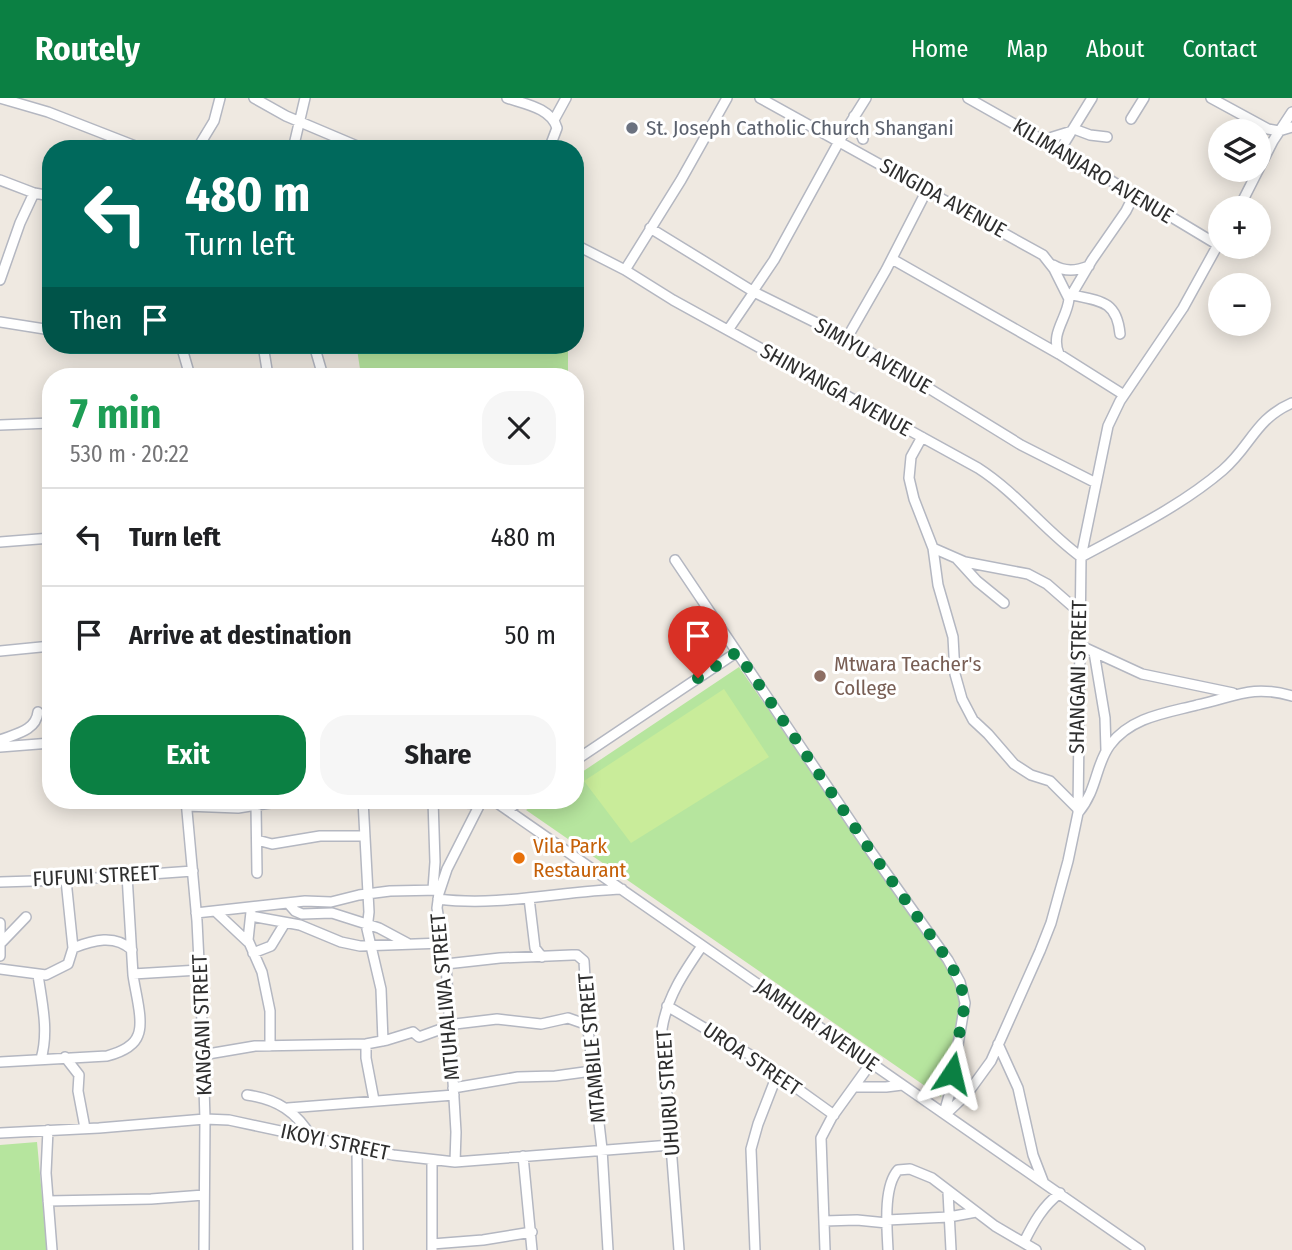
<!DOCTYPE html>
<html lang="en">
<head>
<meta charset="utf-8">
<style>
	:root { --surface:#fff; --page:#f6f6f6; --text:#202124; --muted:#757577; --line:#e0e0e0; --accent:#0b8043 }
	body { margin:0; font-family:"Fira Sans Condensed",sans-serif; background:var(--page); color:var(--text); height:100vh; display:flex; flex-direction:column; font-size:26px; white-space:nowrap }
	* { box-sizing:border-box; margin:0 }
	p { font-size:23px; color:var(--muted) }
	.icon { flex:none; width:38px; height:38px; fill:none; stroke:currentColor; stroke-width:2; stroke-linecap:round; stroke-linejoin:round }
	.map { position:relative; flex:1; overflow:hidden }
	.sheet { position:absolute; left:42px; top:270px; width:542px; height:441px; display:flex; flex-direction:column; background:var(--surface); border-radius:28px; box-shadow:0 4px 18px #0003 }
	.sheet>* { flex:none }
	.hud { position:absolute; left:42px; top:42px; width:542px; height:214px; border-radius:28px; box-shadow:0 4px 18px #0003; background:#00695c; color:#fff; overflow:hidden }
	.tools { position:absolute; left:1208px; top:21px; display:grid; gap:14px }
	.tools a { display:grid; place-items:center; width:63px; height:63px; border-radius:50%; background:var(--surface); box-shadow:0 4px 18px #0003; font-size:35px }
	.pin { position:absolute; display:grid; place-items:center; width:60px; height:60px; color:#fff; margin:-72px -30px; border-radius:50% 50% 50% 0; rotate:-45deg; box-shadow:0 0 7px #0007 }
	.pin .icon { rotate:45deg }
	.me { position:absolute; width:77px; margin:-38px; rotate:10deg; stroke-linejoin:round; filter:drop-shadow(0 0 5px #0008) }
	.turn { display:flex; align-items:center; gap:24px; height:147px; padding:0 28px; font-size:32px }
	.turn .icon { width:91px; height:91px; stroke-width:2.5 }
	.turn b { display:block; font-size:49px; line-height:60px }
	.then { display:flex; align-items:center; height:66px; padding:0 28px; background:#0003; gap:14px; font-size:26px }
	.round { display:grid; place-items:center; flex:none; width:74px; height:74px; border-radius:28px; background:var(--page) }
	.summary { display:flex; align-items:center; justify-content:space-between; height:119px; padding:0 28px }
	h1 { font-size:42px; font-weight:700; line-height:52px; color:#1e9e55 }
	.primary-button { display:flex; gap:14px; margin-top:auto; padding:14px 28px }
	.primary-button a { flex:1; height:80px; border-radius:28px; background:var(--accent); color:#fff; font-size:28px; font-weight:700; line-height:80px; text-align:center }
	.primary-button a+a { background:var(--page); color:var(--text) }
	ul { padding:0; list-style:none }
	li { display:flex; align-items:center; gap:21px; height:98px; padding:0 28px; border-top:2px solid var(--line) }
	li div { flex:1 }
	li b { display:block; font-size:26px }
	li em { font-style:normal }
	header { display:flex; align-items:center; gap:42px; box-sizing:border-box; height:98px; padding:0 35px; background:var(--accent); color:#fff }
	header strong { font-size:33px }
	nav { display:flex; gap:38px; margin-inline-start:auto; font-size:24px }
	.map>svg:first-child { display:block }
</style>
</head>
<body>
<header>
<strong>Routely</strong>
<nav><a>Home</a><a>Map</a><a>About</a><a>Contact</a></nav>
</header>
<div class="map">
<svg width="1292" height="1152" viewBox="0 0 1292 1152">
	<rect width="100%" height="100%" fill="#efe9e1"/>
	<path fill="#b6e59e" d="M360,247H568V278H366L360,271L357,251Z
		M739,569L960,889L962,906L941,999L526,712L541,702H576V678Z
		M37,1044L47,1152H0V1047Z"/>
	<path fill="#c9ec9a" d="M724,591L769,659L631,745L584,683Z"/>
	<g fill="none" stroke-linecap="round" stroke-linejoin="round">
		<g stroke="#b4b7c1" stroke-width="12">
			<path id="minor" d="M0,0L48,14L143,51
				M254,0L286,18L364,51
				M507,0C525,6 551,10 557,30L549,51
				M760,0L1043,157L1054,171L1069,201C1067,221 1050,235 1059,256
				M968,0L1060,52L1218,147
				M1211,0L1268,31L1279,33L1292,29
				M854,18L863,41
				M1131,21L1144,0
				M554,22L566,0
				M1074,31L1090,37L1107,39
				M1043,42L1072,33
				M197,51L214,23L220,0
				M293,51L305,0
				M1060,52L1092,0
				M0,82L34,95L51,98
				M1239,110L1273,43L1292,14
				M650,130L754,194L847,240L1021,347L1096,385
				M576,147L625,172L673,202L978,370C1017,395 1044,432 1081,459
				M892,161L1059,256L1124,297
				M1053,167C1065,174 1076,173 1089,168
				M625,172L681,82L727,0
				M0,182L20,125L34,95
				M753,193L774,162L841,40L866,0
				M1073,197C1102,203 1117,204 1120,236
				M1069,201L1092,162L1126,113L1134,97
				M0,224L51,232
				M728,232L754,194
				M847,240L886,172L927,92
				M181,247L190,278
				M263,247L268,278
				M314,247L323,278
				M0,327L51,325
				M922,339L911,359L909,380L914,401L933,450L938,487L953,539L955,576L962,601L973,622L988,636L1014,666L1031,677L1050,683L1078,711
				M0,444L51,440
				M933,450L965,464L1028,476L1047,486L1079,514
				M1081,459C1129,433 1181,408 1223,372C1251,348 1255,321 1292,305
				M957,461L977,483L1004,505
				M675,462L872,755L948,862L960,884L965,905L950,994L944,1015
				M1079,547L1142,576L1233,595
				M0,553L51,548
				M1094,554L1105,620L1106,652
				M0,642C15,636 36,633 38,614
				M0,649L51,645
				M576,662L737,554
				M186,702L197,823L202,925L205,1021L204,1152
				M363,702L369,814L367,831L381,891L383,943
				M429,702L479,706
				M493,702L1140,1152
				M186,708L238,710L277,704L350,702
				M256,708L257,775
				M508,712L521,702
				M1078,715C1098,691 1095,667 1110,647C1131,619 1166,615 1197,607C1235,599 1251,586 1292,598
				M257,742L272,746L320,738H365
				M0,784L66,782L193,773
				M433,791L435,764L433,702
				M529,800L535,850L542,859
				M438,801C500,809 561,793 622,791
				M288,805L295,813L302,816L332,815L379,830L407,845
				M215,813L248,844
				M251,814L248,842L262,874L270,913V948
				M196,815L305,803L331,804L359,797L390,793L440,792
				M251,818L300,827L341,844L360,848L443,845
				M0,825V858
				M1,845L26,819
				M73,850C93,842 115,836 132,852
				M253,855L271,848L285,825
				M446,866L500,860L572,857H577L584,863L588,931L602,1051L608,1152
				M0,871L46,877L68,866L73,850L66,782
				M133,876L199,872
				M38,877C42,905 49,933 41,961
				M667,908L752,958L834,1017
				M366,946V960L374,1002
				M998,946L1018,990L1033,1057L1043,1083
				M202,957L255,948L366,946L387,942L413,934L419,939L455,926L497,921L541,926L568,920L588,927
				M65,959L79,977L78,993L85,1030
				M0,964L107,958C118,955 134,949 138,937C144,923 135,893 133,877C131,844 129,811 127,777
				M854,989H886L902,987
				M453,990L518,979L555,978L592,973
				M247,997C277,1001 297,1014 312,1040
				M288,1010L454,997
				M946,1016L967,996L991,963L1040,853L1051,825L1068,763L1078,715L1081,459L1108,328L1120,303L1183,210L1220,143
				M48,1032L46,1075L52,1152
				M0,1035L99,1030L205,1021L229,1022L393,1057L455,1064L671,1047
				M357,1050L358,1152
				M523,1058L532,1152
				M455,1064L456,1034L446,866L437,810L439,795L447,771L482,702
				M948,1094L951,1152
				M48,1103L151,1101L204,1097
				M887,1122L949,1119L976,1114
				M824,1123L857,1122L887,1125
				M1024,1144C1034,1124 1043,1108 1060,1095
				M432,1146L483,1142L532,1134
				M432,1152V1062
				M679,1152L662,931C667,899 684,874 702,848
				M755,1152L751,1051L758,1026L777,977
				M825,1152L821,1040L832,1019L871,965
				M888,1152C887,1130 883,1089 898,1072L910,1071L932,1080L995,1128L1036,1152"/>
		</g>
		<use href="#minor" stroke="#fff" stroke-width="9"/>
	</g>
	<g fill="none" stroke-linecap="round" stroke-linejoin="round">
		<path stroke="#0b8043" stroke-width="12" stroke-dasharray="0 21.6" d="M698,580L737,554L872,755L948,862L960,884L965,905L952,975"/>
	</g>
	<circle fill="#6b7280" stroke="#fff" stroke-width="2.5" cx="632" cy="30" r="7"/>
	<circle fill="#8d6e63" stroke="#fff" stroke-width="2.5" cx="820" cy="578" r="7"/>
	<circle fill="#e8710a" stroke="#fff" stroke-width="2.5" cx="519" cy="760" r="7"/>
	<g text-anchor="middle" stroke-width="6" stroke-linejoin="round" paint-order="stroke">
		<g font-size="21" fill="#5b616d" stroke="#fff" text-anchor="start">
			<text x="646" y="37">St. Joseph Catholic Church Shangani</text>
		</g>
		<g font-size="21" fill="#2e2e2e" stroke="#fff">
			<text transform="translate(1093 73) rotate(31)" y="7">KILIMANJARO AVENUE</text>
			<text transform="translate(943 100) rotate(29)" y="7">SINGIDA AVENUE</text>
			<text transform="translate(873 258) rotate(30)" y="7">SIMIYU AVENUE</text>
			<text transform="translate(836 292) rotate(29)" y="7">SHINYANGA AVENUE</text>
			<text transform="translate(1078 579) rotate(-89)" y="7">SHANGANI STREET</text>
			<text transform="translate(96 778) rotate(-3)" y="7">FUFUNI STREET</text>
			<text transform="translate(445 899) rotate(-95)" y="7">MTUHALIWA STREET</text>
			<text transform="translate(202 927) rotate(-92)" y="7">KANGANI STREET</text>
			<text transform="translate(817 927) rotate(35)" y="7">JAMHURI AVENUE</text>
			<text transform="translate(592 950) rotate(-95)" y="7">MTAMBILE STREET</text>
			<text transform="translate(752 961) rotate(34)" y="7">UROA STREET</text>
			<text transform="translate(668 995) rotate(-94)" y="7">UHURU STREET</text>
			<text transform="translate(335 1044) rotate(12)" y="7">IKOYI STREET</text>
		</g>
		<g font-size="21" fill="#785e54" stroke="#fff" text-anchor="start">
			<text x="834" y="573">Mtwara Teacher's<tspan x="834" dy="24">College</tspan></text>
		</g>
		<g font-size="21" fill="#c56008" stroke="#fff" text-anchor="start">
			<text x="533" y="755">Vila Park<tspan x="533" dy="24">Restaurant</tspan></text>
		</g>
	</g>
</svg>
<div class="tools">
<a><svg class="icon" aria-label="layers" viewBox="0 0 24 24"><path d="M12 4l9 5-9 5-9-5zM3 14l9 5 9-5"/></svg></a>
<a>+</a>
<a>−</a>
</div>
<div class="pin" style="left:698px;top:580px;background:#d93025"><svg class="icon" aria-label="arrive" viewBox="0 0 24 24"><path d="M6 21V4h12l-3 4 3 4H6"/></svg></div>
<svg class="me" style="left:952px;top:975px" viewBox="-20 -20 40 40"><path d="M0-17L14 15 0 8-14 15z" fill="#0b8043" stroke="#fff" stroke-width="4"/></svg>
<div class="hud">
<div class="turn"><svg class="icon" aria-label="left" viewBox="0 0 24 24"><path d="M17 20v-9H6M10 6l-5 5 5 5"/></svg><div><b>480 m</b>Turn left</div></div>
<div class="then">Then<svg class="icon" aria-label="arrive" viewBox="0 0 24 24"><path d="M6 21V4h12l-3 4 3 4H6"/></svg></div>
</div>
<section class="sheet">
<div class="summary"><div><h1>7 min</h1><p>530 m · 20:22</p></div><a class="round"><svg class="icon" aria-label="close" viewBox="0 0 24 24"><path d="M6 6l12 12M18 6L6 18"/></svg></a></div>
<ul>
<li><svg class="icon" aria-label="left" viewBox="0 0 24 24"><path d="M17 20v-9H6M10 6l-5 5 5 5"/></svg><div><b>Turn left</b></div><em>480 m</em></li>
<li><svg class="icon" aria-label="arrive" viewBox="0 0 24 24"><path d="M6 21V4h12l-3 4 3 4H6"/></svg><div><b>Arrive at destination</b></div><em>50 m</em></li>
</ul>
<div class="primary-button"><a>Exit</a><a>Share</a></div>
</section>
</div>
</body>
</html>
